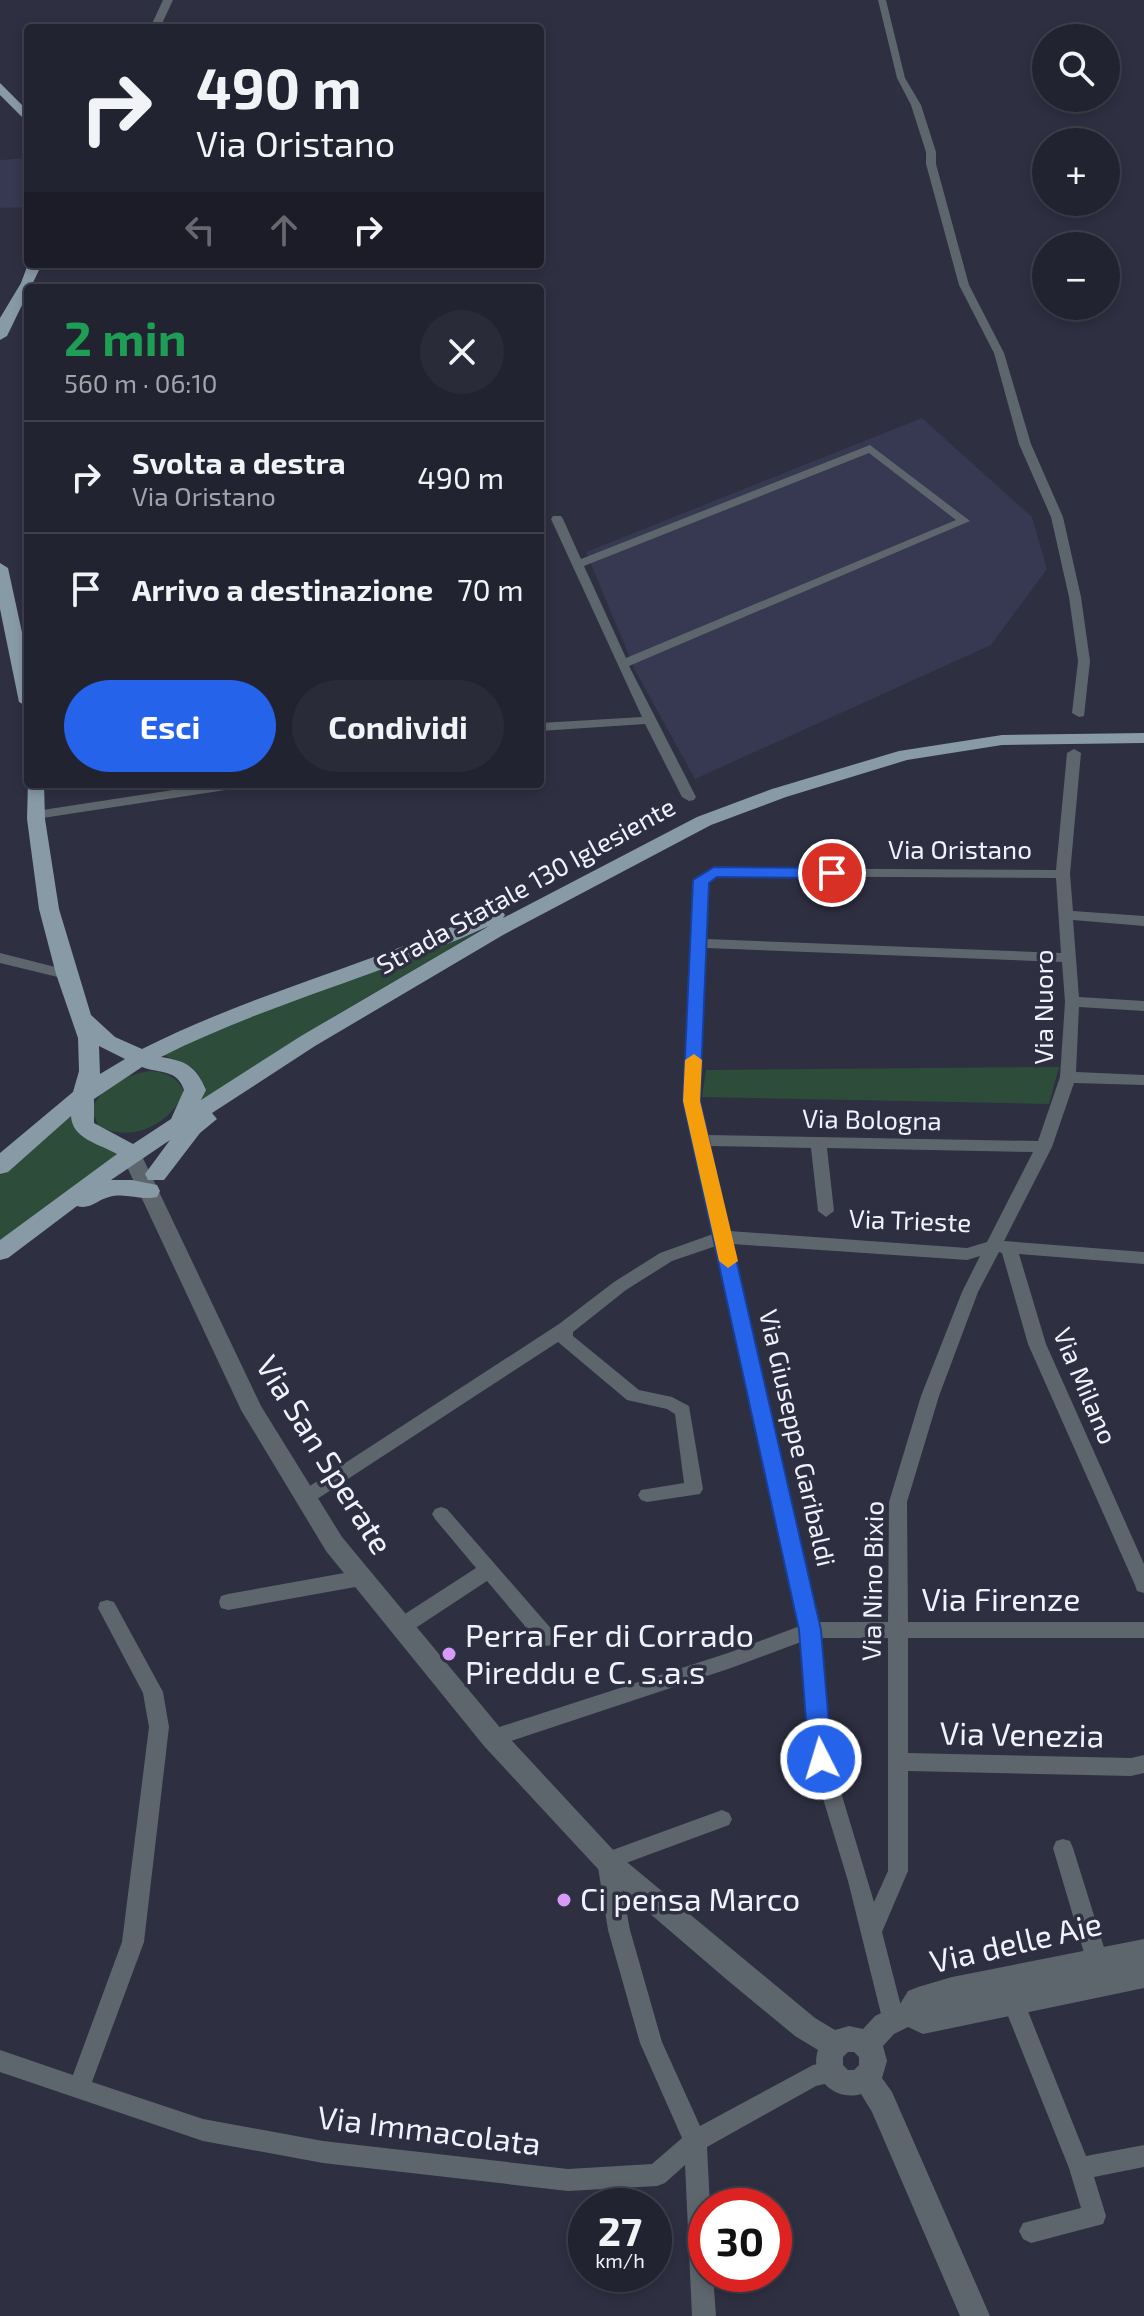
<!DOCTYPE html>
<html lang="it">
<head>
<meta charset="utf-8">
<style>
	:root { --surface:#222331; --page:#2a2b39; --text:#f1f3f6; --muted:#a2a4ab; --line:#3f404d; --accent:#2563eb }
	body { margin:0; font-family:"Exo 2",sans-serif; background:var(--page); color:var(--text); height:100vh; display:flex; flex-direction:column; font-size:30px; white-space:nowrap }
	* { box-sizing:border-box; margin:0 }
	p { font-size:26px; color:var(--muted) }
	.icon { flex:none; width:44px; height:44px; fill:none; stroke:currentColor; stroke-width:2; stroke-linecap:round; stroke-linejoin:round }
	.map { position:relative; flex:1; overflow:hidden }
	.drawer { position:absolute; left:24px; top:284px; width:520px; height:504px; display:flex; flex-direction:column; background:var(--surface); border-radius:8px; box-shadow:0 4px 12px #0003,0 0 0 2px var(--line) }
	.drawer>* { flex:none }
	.top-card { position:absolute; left:24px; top:24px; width:520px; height:244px; border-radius:8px; box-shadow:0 4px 12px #0003,0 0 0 2px var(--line); background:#222331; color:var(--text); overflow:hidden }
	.controls { position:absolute; left:1032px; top:24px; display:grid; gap:16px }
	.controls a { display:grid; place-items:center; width:88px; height:88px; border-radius:50%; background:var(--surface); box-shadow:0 4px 12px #0003,0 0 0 2px var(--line); font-size:40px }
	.speed { position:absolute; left:568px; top:2188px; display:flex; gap:16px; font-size:40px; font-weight:700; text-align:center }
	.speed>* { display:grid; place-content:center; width:104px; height:104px; border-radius:50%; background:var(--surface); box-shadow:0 4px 12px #0003,0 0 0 2px var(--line); line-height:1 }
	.speed small { font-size:20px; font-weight:400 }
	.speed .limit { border:12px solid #d22; background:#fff; color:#111 }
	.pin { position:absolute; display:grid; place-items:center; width:68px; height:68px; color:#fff; margin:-34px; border:4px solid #fff; border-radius:50%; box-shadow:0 2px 8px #0007 }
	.me { position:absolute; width:88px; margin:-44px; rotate:355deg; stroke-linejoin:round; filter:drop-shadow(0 0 6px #0008) }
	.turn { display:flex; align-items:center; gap:28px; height:168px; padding:0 40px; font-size:36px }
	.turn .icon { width:104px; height:104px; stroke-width:2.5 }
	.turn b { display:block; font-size:56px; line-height:68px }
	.lanes { display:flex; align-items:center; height:76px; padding:0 40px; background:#0003; justify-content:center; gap:40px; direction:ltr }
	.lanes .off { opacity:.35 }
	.round { display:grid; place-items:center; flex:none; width:84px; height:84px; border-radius:42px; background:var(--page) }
	.summary { display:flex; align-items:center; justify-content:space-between; height:136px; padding:0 40px }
	h1 { font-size:48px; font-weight:700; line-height:60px; color:#1e9e55 }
	.primary-button { display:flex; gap:16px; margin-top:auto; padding:16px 40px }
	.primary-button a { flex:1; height:92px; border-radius:48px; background:var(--accent); color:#fff; font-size:32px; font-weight:700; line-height:92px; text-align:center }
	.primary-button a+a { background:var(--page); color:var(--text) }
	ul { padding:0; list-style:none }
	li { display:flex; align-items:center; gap:24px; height:112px; padding:0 40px; border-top:2px solid var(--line) }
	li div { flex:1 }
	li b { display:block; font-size:30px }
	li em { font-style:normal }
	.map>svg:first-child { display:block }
</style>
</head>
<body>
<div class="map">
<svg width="1144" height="2316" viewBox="0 0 1144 2316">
	<rect width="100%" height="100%" fill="#2e2f41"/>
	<path fill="#373851" d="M28,158V207L0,208V160Z
		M922,418L1032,517L1047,569L991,645L695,779L635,670L586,552Z"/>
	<path fill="#2d4d3a" d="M478,932L341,1012L202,1100C205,1063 188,1067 161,1054L223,1026Z
		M1059,1067L1049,1104L702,1097L706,1070Z
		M152,1071C167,1073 178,1077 184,1092C171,1124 130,1145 98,1125L92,1110C99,1087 129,1073 152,1071Z
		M71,1111C77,1149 95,1134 119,1153L0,1245V1175Z"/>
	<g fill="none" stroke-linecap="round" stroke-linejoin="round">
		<path fill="#5d666c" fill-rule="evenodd" d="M878,0H886L905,78L921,105L936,152V164L969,285L1004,353L1031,444L1063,517L1081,597L1090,661L1084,716L1079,717L1072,713L1078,661L1069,597L1051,517L1019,444L994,353L959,285L926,164V152L911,105L897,78Z
			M870,445L970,521L629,666L696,797L694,800L689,801L682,797L645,724L540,731V723L642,717L551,519L553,516H561L563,519L581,559ZM869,453L956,520L626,658L584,566Z
			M1074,749L1081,753L1070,874L1073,911L1144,916V926L1073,920L1079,997L1144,1001V1011L1079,1007L1076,1072L1144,1075V1085L1074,1083L1052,1147L1004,1241L1144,1252V1264L1019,1254L1046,1344L1144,1564V1593L1137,1591L1135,1585L1028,1344L1002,1253L999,1252L978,1292L939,1396L907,1502L908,1622H1144V1638H908V1753L1131,1758L1144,1755V1773L1131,1776L908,1771V1871L882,1932L904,2018L901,2025L893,2028L885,2025L882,2018L848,1881L811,1759L801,1642L731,1668L493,1747L486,1744L483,1738L486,1732L493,1729L728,1653L800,1626L716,1246L672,1261L626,1290L573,1332V1336L639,1390L672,1397L689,1406L703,1489L700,1494L647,1502L641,1500L638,1495L641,1490L684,1483L675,1414L667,1409L627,1400L558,1342L311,1503L305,1505L299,1503L296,1498L299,1493L559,1324L614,1282L660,1253L713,1234L684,1101L696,877L714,868L1056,870L1067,753ZM717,876L1056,878L1061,953L706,939L708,882ZM706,948L1062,962L1065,1002L1060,1077L1038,1141L707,1135L700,1101ZM710,1146L811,1148L818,1211L826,1217L834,1211L827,1148L1033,1152L987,1242L967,1248L729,1231ZM732,1244L967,1260L980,1256L962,1292L921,1396L889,1502L888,1622H818ZM820,1638H888V1871L874,1902L831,1759Z
			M212,784H246L239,788L36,819L29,815L36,811Z
			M0,953L71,971L73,974L66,979L0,963Z
			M441,1507L447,1509L554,1632L557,1638L554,1644L547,1646L540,1644L487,1581L408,1633L401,1635L394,1633L391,1627L394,1621L476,1568L435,1519L432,1514L435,1509Z
			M361,1570L368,1573L370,1578L368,1583L361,1586L228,1610L221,1608L219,1602L221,1596L228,1594Z
			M107,1600L114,1602L163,1692L169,1727L144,1942L92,2082L203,2119L323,2141L568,2169L652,2164L682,2138L640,2043L608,1930L597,1861L600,1854L607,1852L722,1810L729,1813L732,1819L729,1825L618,1866L630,1930L662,2042L700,2126L813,2065L833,2061L841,2064L844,2072L841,2080L816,2086L707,2147L710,2206H706V2274H713L716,2316H692L685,2165L665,2183L657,2186L568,2191L323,2163L203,2141L0,2072V2050L73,2075L122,1942L149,1727L143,1693L98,1608L100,1602Z
			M1063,1839L1070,1841L1073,1848L1111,1970L1108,1977L1100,1980L1092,1977L1089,1970L1053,1848L1056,1841Z
			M1013,1991L1021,1994L1086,2156L1144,2145V2167L1094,2177L1106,2216L1103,2224L1031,2243L1023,2239L1019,2231L1023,2223L1081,2208L1069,2168L1002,2001L1005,1994Z"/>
		<path fill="#5d666c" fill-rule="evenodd" d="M163,0H173L160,28H150Z
			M131,1147L141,1154L261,1406L342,1537L502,1730L616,1853L815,2018L835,2030L849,2026L863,2029L875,2016L900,2004L908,1991L918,1987L952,1977L1144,1939V1988L923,2034L908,2027L894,2034L883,2046L887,2061L882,2078L892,2092L990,2316H960L872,2112L861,2094C834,2102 809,2077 818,2050L795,2036L726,1979L598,1869L484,1746L326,1551L241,1410L121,1154ZM848,2052H854L859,2057V2065L854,2070H848L843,2065V2057Z"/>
		<path fill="#879aa6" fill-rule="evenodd" d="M0,83L28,111V123L0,95Z
			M28,264H42L7,336L0,340V318L21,283Z
			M0,563L8,568L28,660V707L19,702L0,609Z
			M1144,733V743L1002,745L907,760L786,797L711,825L503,935L315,1046L212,1113L217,1119L200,1133L164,1180H148L145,1174L170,1140L111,1180H132L157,1185L160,1191L157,1197C141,1201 125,1192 109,1197C97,1200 90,1210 77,1206L8,1258L0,1260V1240L117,1154C100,1144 72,1139 71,1116L8,1172L0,1174V1153L73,1092L79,1071L78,1038L56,974L39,909L27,819L28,781V784H44L45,819L59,909L91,1015L115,1037L142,1049C253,993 375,963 488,911H502L505,915L503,918L697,817L772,789L899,751L1002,735ZM489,926L301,1036L201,1100L206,1090C196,1066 186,1061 161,1057C266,1004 382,975 489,926ZM99,1046L125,1059L100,1074ZM142,1067C161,1074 177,1069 184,1090L171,1119L133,1144L94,1123V1099Z"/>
	</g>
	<path fill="#2563eb" stroke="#184099" stroke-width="2" d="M714,867L832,868L840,873L832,878L717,877L709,883L700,1101L821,1630L832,1759L829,1766L821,1769L813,1766L809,1759L799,1630L683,1101L693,880Z"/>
	<path fill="#f59e0b" d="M694,1054L702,1060L700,1101L738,1261L728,1268L719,1261L683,1101L685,1060Z"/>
	<g fill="#d89af8" stroke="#2e2f41" stroke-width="3">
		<circle cx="449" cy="1654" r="8"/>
		<circle cx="564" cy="1900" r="8"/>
	</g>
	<g text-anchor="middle" stroke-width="7" stroke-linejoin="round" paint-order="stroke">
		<g font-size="26" fill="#f1f2fe" stroke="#2e2f41">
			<text x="960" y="859">Via Oristano</text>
			<text transform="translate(526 886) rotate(-29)" y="9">Strada Statale 130 Iglesiente</text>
			<text transform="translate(1044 1007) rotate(-90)" y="9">Via Nuoro</text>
			<text transform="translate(872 1120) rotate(1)" y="9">Via Bologna</text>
			<text transform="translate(910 1221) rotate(2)" y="9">Via Trieste</text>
			<text transform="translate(1085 1386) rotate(67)" y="9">Via Milano</text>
			<text transform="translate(797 1438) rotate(77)" y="9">Via Giuseppe Garibaldi</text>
			<text transform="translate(873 1581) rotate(-89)" y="9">Via Nino Bixio</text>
		</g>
		<g font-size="32" fill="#f1f2fe" stroke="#2e2f41">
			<text transform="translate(324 1455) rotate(58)" y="11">Via San Sperate</text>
			<text x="1001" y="1611">Via Firenze</text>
			<text transform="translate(1022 1735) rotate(1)" y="11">Via Venezia</text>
			<text transform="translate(1016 1943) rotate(-13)" y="11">Via delle Aie</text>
			<text transform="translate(429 2131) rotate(7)" y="11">Via Immacolata</text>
		</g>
		<g font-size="32" fill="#f1f2fe" stroke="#2e2f41" text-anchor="start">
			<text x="465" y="1647">Perra Fer di Corrado<tspan x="465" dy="37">Pireddu e C. s.a.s</tspan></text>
			<text x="580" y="1911">Ci pensa Marco</text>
		</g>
	</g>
</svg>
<div class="controls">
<a><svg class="icon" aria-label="search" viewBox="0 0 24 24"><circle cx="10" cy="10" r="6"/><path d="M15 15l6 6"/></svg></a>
<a>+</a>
<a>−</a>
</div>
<div class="speed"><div>27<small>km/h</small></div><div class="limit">30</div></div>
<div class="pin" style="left:832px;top:873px;background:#d93025"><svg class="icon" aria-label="arrive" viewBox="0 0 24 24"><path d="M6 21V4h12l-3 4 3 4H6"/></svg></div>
<svg class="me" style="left:821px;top:1759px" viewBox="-20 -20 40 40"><circle r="17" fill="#2563eb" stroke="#fff" stroke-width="3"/><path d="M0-11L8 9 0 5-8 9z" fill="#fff"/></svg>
<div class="top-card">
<div class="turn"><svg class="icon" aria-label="right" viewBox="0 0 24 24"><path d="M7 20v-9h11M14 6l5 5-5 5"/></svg><div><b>490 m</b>Via Oristano</div></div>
<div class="lanes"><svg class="icon off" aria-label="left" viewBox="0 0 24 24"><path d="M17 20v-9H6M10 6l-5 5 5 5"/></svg><svg class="icon off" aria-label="ahead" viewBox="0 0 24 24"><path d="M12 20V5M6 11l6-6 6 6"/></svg><svg class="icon" aria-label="right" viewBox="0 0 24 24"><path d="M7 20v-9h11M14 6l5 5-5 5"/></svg></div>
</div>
<section class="drawer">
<div class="summary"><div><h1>2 min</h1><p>560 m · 06:10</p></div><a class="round"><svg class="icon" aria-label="close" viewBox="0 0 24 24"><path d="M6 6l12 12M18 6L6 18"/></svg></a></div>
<ul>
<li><svg class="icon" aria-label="right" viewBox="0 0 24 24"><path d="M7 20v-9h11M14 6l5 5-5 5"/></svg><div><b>Svolta a destra</b><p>Via Oristano</p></div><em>490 m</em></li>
<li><svg class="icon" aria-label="arrive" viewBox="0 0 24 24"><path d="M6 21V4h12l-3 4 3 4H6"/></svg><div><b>Arrivo a destinazione</b></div><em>70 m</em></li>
</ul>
<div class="primary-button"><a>Esci</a><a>Condividi</a></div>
</section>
</div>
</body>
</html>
